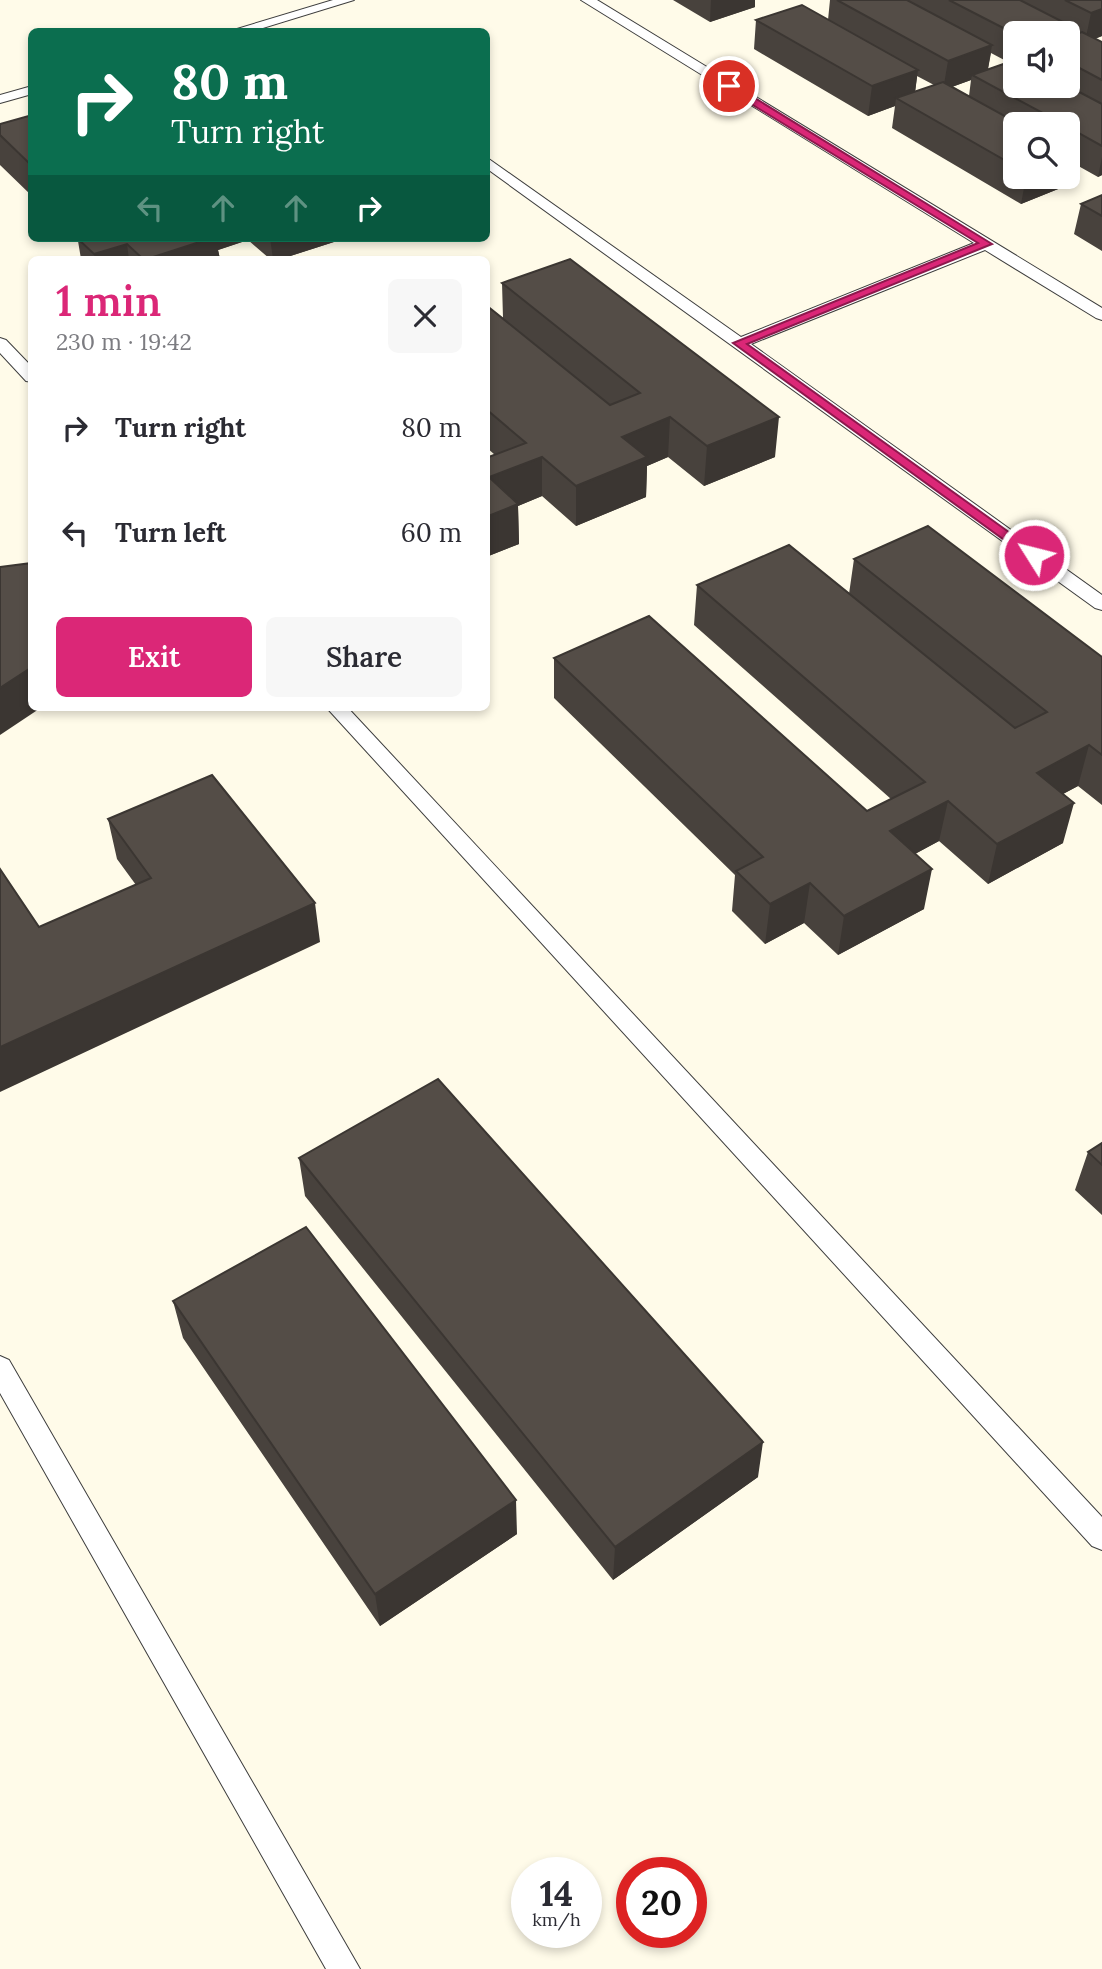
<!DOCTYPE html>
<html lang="en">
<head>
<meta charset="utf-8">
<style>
	:root { --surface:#fff; --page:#f7f7f7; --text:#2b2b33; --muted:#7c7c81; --accent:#db2777 }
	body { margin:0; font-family:Lora,serif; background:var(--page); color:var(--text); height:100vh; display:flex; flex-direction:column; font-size:26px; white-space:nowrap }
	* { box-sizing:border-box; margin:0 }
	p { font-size:23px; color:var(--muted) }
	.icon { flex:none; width:38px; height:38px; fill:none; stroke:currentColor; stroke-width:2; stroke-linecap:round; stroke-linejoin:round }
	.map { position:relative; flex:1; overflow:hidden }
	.drawer { position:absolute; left:28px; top:256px; width:462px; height:455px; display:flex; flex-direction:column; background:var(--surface); border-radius:10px; box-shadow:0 4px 10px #0003 }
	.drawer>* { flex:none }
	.guide { position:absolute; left:28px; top:28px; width:462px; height:214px; border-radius:10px; box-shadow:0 4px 10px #0003; background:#0b6e4f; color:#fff; overflow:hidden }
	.controls { position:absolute; left:1003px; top:21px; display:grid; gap:14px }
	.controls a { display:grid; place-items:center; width:77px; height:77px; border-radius:10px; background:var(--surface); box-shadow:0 4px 10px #0003; font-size:35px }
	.speed { position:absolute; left:511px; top:1857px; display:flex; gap:14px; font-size:35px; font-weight:700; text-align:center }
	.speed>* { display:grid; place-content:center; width:91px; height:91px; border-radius:50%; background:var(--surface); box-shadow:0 4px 10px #0003; line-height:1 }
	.speed small { font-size:18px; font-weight:400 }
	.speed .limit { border:10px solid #d22; background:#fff; color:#111 }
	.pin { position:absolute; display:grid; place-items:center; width:60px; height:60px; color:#fff; margin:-30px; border:4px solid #fff; border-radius:50%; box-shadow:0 2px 7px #0007 }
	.me { position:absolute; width:77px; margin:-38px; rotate:306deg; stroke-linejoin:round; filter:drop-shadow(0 0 5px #0008) }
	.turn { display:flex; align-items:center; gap:24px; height:147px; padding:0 28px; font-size:32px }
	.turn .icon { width:91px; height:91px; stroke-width:2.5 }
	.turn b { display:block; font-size:49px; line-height:60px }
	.lanes { display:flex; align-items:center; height:66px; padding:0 28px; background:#0003; justify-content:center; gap:35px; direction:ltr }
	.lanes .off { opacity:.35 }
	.round { display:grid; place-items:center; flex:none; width:74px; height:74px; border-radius:10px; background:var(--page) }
	.overview { display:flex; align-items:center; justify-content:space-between; height:119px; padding:0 28px }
	h1 { font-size:42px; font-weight:600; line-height:52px; color:var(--accent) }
	.primary-button { display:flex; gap:14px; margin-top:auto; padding:14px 28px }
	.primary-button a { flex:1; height:80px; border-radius:10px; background:var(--accent); color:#fff; font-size:28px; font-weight:600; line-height:80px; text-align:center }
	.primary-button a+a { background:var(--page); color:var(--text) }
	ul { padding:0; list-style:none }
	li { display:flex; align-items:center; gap:21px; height:105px; padding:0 28px }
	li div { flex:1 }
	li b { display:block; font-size:26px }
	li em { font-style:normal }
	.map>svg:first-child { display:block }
</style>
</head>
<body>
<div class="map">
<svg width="1102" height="1969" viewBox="0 0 1102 1969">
	<rect width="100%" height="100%" fill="#fffbe9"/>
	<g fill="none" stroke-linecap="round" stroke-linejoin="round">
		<g stroke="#3e3e3e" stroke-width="2">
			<path id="service" d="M333,0H354L250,32H227Z
				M581,0H597L1102,308V320L1096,318L985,250L751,344L1102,595V610L1095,608L486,168V157L741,337L974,243Z
				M32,86V94L0,103V95Z
				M0,338L6,340L32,367V382L26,381L0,353Z
				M326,707H347L1102,1517V1550L1092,1546Z
				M0,1356L9,1360L360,1969H326L0,1393Z"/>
		</g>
		<use href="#service" fill="#fff" fill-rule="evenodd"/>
	</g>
	<path fill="#48423d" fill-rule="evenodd" d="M673,0H755V7L710,22Z
		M830,0H1102V36L1095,39L1102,42V175L1098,177L1073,163L1068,185L1021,204L892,128L895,106L868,116L754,49L756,20H828ZM1063,31L1072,35L1068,37V86H1015V33H1063ZM991,53L1008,62L988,69ZM917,76L934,85L915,92ZM971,80L969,96L952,87ZM1015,124H1068V177H1015Z
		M32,115V196L0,165V124Z
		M1102,195V251L1074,234L1081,204Z
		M75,238H337V241L281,259H270L248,240L218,250L220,259H81L78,241Z
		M502,283L775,457L704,486L668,457L647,466L646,497L576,526L542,496L518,506L519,544L486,557V458L495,455L486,447V305L503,318Z
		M854,559L1102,657V805L1078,786L1063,794V843L988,884L939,841L915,854L924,909L838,955L804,923L765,944L732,911L735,875L554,698V658L867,811L891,799L694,625L697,585L849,594Z
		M108,819L320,942L39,927L136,885L117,859Z
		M1102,1143V1215L1075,1190L1088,1152Z
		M299,1158L758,1477L613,1580L305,1196Z
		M173,1301L517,1534L380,1626L183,1338Z"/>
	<path fill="#3b3632" d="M711,0H755V7L710,22Z
		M1102,9V36L1085,42L1091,13Z
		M1065,23L1063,33H1034Z
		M992,45L987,74L972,75L971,80L943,90L948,61Z
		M918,70L914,100L896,98L895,106L868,116L872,86Z
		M1074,155L1068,185L1021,204L1026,177H1068V158Z
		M1102,157V175L1098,177Z
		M199,238H248V240L218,250L220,259H147Z
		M270,238H337V241L281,259H273Z
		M127,244L129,259H95L94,254Z
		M670,417L668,457L647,466L646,497L576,526V486L622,437Z
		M779,417L775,457L704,486L707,446Z
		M542,457V496L518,506L519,544L486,557V517L489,477Z
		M32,667V707H42L0,735V688Z
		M1089,745L1078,786L1027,813L1037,773Z
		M948,801L939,841L883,871L890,831Z
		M1074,803L1063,843L988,884L997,844Z
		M932,869L924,909L838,955L844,916Z
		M810,883L804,923L765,944L770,904Z
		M315,903L320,942L0,1092V1047Z
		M763,1442L758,1477L613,1580L615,1547Z
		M516,1500L517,1534L380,1626L375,1594Z"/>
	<path fill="#544d47" stroke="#3b3632" stroke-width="2" d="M837,0H907L992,45L948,61Z
		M949,0H1020L1065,23L1034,33H1015V34Z
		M1065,0H1102V9L1091,13Z
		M802,5L918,70L872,86L756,20Z
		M1082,32L1102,42V80L1068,62V37Z
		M1015,60V86H1068L1102,104V146L1068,127V124H1063L972,75Z
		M943,82L1019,124H1015V166L896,98Z
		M32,115V166L0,135V124Z
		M1068,151L1074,155L1068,158Z
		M1102,195V216L1081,204Z
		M77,238H212L147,259H143L127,244L94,254Z
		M570,259L779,417L707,446L670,417L622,437L647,457L576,486L542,457L489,477L518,504L486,517V458L526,443L486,409V305L610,405L640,393L502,283Z
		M928,526L1102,657V755L1089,745L1037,773L1074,803L997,844L948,801L890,831L932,869L844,916L810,883L770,904L736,871L763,857L554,658L649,616L867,811L925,782L697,585L789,545L1015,728L1047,712L854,559Z
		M32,563V667L0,688V567Z
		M212,775L315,903L0,1047V869L39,927L151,878L108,819Z
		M438,1079L763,1442L615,1547L299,1158Z
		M1102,1143V1165L1088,1152Z
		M306,1227L516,1500L375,1594L173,1301Z"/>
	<path fill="#db2777" stroke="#8e194d" stroke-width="2" d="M725,84H732L992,244L747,344L1038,553V558H1029L733,343L978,243L725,88Z"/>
</svg>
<div class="controls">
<a><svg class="icon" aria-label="sound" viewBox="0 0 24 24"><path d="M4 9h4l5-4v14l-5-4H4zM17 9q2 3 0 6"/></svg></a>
<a><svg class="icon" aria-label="search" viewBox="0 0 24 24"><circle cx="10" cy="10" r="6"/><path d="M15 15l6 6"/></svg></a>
</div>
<div class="speed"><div>14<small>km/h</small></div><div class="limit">20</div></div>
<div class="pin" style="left:729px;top:86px;background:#d93025"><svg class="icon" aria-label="arrive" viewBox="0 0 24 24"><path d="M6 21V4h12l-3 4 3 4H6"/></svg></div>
<svg class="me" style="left:1034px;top:555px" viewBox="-20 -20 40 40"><circle r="17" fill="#db2777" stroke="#fff" stroke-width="3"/><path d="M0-11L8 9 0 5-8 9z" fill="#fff"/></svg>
<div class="guide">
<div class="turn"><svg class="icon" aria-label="right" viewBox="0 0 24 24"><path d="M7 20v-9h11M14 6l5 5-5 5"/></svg><div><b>80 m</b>Turn right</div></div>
<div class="lanes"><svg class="icon off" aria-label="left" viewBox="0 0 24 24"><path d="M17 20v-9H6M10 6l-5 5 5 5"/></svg><svg class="icon off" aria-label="ahead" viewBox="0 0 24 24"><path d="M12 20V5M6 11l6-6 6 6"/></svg><svg class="icon off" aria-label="ahead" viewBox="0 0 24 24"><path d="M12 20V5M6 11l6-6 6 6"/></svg><svg class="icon" aria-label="right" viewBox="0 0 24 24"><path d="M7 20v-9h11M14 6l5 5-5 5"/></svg></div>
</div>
<section class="drawer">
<div class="overview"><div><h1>1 min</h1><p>230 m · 19:42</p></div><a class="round"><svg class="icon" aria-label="close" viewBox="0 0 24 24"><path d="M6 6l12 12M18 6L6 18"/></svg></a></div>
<ul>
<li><svg class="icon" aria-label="right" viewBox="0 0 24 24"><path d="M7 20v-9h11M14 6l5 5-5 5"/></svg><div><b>Turn right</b></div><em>80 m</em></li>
<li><svg class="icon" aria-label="left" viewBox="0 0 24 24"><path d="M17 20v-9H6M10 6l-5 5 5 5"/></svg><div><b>Turn left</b></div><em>60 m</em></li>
</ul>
<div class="primary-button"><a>Exit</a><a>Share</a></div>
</section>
</div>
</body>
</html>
